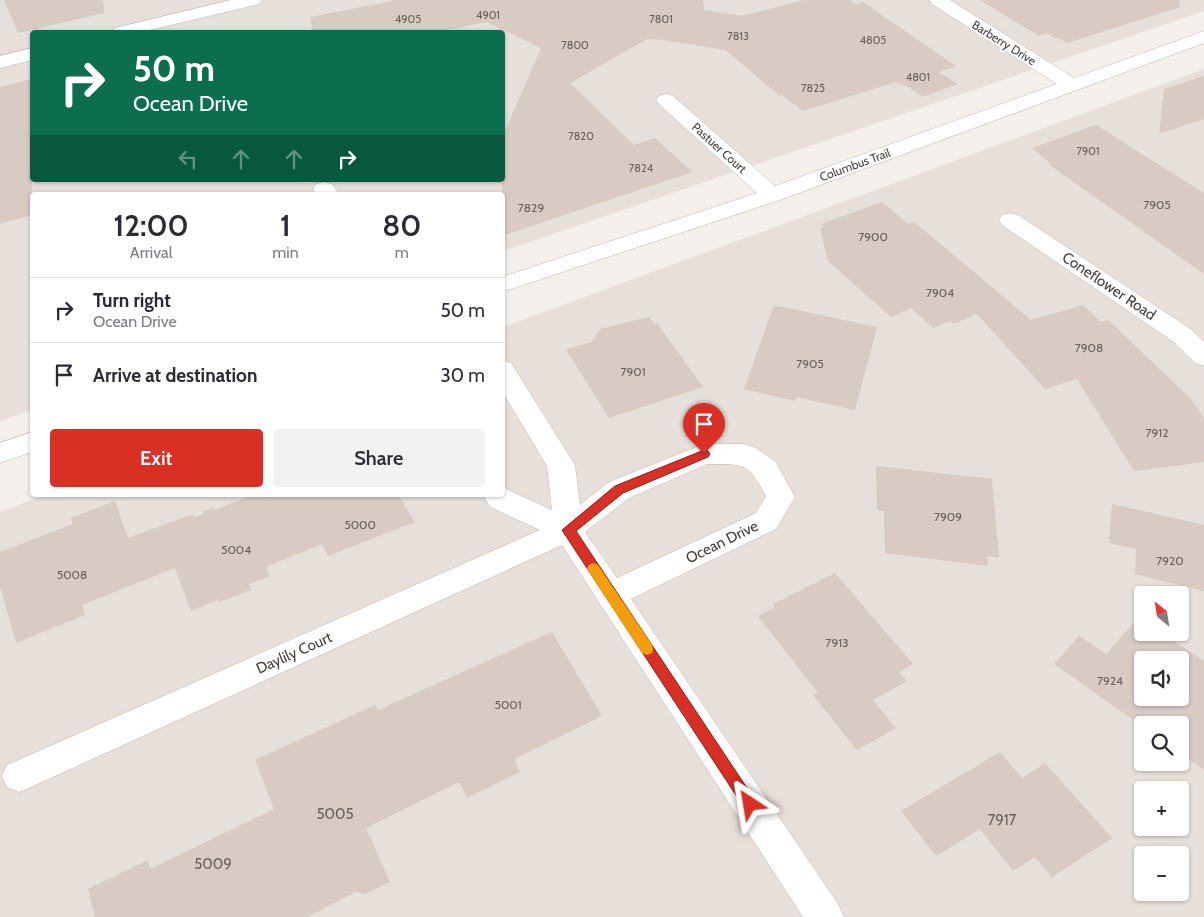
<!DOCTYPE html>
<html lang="en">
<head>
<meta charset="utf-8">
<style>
	:root { --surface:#fff; --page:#f2f2f3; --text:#2b2b33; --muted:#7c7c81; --line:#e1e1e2; --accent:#d93025 }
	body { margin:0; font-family:Cabin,sans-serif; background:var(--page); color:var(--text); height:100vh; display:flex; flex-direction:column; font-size:19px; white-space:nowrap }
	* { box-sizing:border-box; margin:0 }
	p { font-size:16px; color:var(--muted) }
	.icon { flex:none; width:28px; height:28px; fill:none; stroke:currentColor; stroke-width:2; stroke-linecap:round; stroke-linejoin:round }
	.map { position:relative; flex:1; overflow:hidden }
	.sheet { position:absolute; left:30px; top:192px; width:475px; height:305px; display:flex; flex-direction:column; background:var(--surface); border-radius:5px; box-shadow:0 1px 4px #0004 }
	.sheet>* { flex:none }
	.hud { position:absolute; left:30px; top:30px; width:475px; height:152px; border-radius:5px; box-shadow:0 1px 4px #0004; background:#0b6e4f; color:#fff; overflow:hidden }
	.needle { width:32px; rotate:330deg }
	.buttons { position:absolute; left:1134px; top:586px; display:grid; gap:10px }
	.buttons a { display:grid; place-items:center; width:55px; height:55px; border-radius:5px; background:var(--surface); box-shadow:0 1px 4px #0004; font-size:25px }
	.pin { position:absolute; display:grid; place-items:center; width:42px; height:42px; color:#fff; margin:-51px -21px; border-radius:50% 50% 50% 0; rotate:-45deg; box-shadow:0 0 5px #0007 }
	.pin .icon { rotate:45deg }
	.me { position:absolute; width:55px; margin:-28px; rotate:327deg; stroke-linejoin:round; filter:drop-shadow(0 0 4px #0008) }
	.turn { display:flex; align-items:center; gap:18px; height:105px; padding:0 20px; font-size:22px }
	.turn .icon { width:65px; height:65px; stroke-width:2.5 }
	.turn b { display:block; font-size:35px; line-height:42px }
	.lanes { display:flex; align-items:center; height:48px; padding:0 20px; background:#0003; justify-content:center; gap:25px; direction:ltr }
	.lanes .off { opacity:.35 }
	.eta { display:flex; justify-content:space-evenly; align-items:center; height:85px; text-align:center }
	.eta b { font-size:30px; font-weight:600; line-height:35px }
	.cta { display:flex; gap:10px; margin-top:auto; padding:10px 20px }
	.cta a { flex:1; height:58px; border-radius:5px; background:var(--accent); color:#fff; font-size:20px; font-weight:600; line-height:58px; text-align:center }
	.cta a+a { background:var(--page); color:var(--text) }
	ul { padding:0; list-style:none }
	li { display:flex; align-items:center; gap:15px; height:65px; padding:0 20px; border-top:1px solid var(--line) }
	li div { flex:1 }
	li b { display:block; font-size:19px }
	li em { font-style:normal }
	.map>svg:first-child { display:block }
</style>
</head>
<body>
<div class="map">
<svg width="1204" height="917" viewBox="0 0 1204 917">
	<rect width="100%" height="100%" fill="#f3efea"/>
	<path fill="#e7dfd9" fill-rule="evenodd" d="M0,0H1204V11L503,251L502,195H32V410L0,421ZM32,32H502V180H32Z
		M1204,69V917H0V512L45,495H502L503,327ZM1142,595H1180V632H1142ZM1142,660H1180V698H1142ZM1142,725H1180V762H1142ZM1142,790H1180V828H1142ZM1142,855H1180V892H1142Z"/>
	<path fill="#d7cbc3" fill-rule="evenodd" d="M4,0H103L104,13L18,33Z
		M397,0H703L704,10L743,16L804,0H850L856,4L863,2L956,66L939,72L958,84L922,97L908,87L896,82L803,111L782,95L780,96L725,50L663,40L647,39L570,83L634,145L655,138L692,172L502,236V138L541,48L487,22L438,32H312L311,17Z
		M980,0H1179L1180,7L1067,43L1059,38L1056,39L1046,33L1039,36Z
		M1204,76V119L1159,134L1164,89Z
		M32,79V215L0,224V87Z
		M1096,125L1204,193V274L1048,164H1051L1032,148Z
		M882,202L908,224L914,222L1031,320L1083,305L1101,322L1108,320L1191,399L1204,418V462L1134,471L1077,379L1045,389L977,314L954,324L950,321L933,328L911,308L891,317L828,261L820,229L824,227L821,224Z
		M774,305L877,327L855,410L796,397L795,401L744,389Z
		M649,317L654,324L657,323L703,387L609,418L566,349L592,342L600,329Z
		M876,466L992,479L999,558L987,556L988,566L885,553L884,511L877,510Z
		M252,495H398L415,522L328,556L322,544L266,567L270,576L249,584L251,590L219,602V599L191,611L175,568L82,605L85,615L16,643L0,586V552L73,524L71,518L115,501L128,538L193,514L195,517L203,514V511L214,508L215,510Z
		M1112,504L1204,525V591L1135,574L1136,549L1109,543Z
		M835,573L913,664L899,672L907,681L873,700L896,728L857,750L813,695L818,693L758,616L775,607L773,604Z
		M1138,618L1142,621V632H1160L1204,661V770L1180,753V725L1142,726L1054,664L1079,636L1106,654ZM1142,660H1180V698H1142Z
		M552,632L602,716L514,759L520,772L467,798L459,782L366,828L390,882L364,894L356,892L307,917H95L88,889L148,860L150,869L274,809L255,760L375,705L378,710Z
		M1000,752L1022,778L1045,763L1112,838L1052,877L1035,857L1013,871L980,829L936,856L901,811Z"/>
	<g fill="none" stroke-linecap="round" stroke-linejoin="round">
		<g stroke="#c1b7b0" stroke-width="1">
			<path id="minor" d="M231,0H262L259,4L141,32H112L115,28Z
				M929,0H950L1074,78L1204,31V43L780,200L502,292V277L757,193L659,104L656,100L659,96L666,94L673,96L775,186L1057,84L932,4Z
				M32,48V60L0,68V56Z
				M324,182L332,184L340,195H317L313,189L316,184Z
				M1010,213L1018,215L1192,330L1204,342V366L1195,363L1174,342L1002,225L999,220L1002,215Z
				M502,360L511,363L575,465L580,505L609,482L704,444H744L754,447L775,461L795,497L776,529L631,599L838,904L844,917H803L562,545L31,787L19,792L7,787L2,776L7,765L540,530L490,507L483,495H502V486L510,491L552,510L547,466L502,391ZM707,464C744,464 748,462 766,496L756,513L617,578L585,532L629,498Z
				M32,432V452L0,463V443Z"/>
		</g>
		<use href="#minor" fill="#fff" fill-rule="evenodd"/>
	</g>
	<path fill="#d93025" stroke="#8d1f18" d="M704,450L708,451L710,454L708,457L623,493L576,531L755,800L757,804L755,809L750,811L745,809L562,530L615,486Z"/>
	<path fill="#f59e0b" d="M593,563L598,565L652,645L653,649L652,653L647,655L642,653L589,572L587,568L589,565Z"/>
	<g text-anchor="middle" stroke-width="4" stroke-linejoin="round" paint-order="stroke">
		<g font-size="11" fill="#6b615c">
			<text x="488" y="19">4901</text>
			<text x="408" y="23">4905</text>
			<text x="661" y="23">7801</text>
			<text x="738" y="40">7813</text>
			<text x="873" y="44">4805</text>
			<text x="575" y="49">7800</text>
			<text x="918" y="81">4801</text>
			<text x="813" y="92">7825</text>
			<text x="581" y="140">7820</text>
			<text x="1088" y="155">7901</text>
			<text x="641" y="172">7824</text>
		</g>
		<g font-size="12" fill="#473e39" stroke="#fff">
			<text transform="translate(1004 43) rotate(32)" y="4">Barberry Drive</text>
			<text transform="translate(719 148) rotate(42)" y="4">Pastuer Court</text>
			<text transform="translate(855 165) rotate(-20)" y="4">Columbus Trail</text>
		</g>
		<g font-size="12" fill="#6b615c">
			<text x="1157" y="209">7905</text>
			<text x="531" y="212">7829</text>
			<text x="873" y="241">7900</text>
			<text x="940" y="297">7904</text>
			<text x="1089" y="352">7908</text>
			<text x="810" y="368">7905</text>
			<text x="633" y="376">7901</text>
			<text x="1157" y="437">7912</text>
			<text x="948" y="521">7909</text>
			<text x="360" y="529">5000</text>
			<text x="236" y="554">5004</text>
			<text x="1170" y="565">7920</text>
			<text x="72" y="579">5008</text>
			<text x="837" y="647">7913</text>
			<text x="1110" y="685">7924</text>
			<text x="508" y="709">5001</text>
		</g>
		<g font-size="15" fill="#473e39" stroke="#fff">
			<text transform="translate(1109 286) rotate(34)" y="5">Coneflower Road</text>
			<text transform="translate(722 542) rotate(-26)" y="5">Ocean Drive</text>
			<text transform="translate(294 653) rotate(-24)" y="5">Daylily Court</text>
		</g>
		<g font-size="15" fill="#6b615c">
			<text x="335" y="819">5005</text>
			<text x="1002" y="825">7917</text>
			<text x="213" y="869">5009</text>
		</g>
	</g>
</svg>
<div class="buttons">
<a><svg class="needle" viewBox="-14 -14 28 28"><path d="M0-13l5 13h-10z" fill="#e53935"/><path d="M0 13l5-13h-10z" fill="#7c7c81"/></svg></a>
<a><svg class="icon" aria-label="sound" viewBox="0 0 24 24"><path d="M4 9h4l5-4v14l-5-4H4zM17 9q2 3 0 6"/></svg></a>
<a><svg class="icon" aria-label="search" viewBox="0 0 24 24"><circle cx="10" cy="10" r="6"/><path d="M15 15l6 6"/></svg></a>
<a>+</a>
<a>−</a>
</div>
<div class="pin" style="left:704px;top:454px;background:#d93025"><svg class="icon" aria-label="arrive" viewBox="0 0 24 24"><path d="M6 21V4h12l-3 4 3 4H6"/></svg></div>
<svg class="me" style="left:750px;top:804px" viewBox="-20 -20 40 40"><path d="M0-17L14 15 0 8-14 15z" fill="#d93025" stroke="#fff" stroke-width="4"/></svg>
<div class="hud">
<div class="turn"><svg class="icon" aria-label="right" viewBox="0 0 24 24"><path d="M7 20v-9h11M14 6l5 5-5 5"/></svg><div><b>50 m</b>Ocean Drive</div></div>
<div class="lanes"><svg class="icon off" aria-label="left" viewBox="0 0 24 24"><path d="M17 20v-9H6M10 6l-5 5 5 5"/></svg><svg class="icon off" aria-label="ahead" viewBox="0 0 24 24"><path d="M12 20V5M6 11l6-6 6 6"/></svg><svg class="icon off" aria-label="ahead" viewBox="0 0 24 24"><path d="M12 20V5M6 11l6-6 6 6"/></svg><svg class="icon" aria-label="right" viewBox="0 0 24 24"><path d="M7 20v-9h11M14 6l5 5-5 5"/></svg></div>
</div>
<section class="sheet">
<div class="eta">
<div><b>12:00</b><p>Arrival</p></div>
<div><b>1</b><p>min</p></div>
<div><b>80</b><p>m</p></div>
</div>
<ul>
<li><svg class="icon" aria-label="right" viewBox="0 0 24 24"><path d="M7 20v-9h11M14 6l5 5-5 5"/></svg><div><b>Turn right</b><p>Ocean Drive</p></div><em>50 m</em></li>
<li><svg class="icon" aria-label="arrive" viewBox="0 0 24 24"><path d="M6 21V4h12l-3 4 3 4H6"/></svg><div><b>Arrive at destination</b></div><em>30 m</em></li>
</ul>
<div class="cta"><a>Exit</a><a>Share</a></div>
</section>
</div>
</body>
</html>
